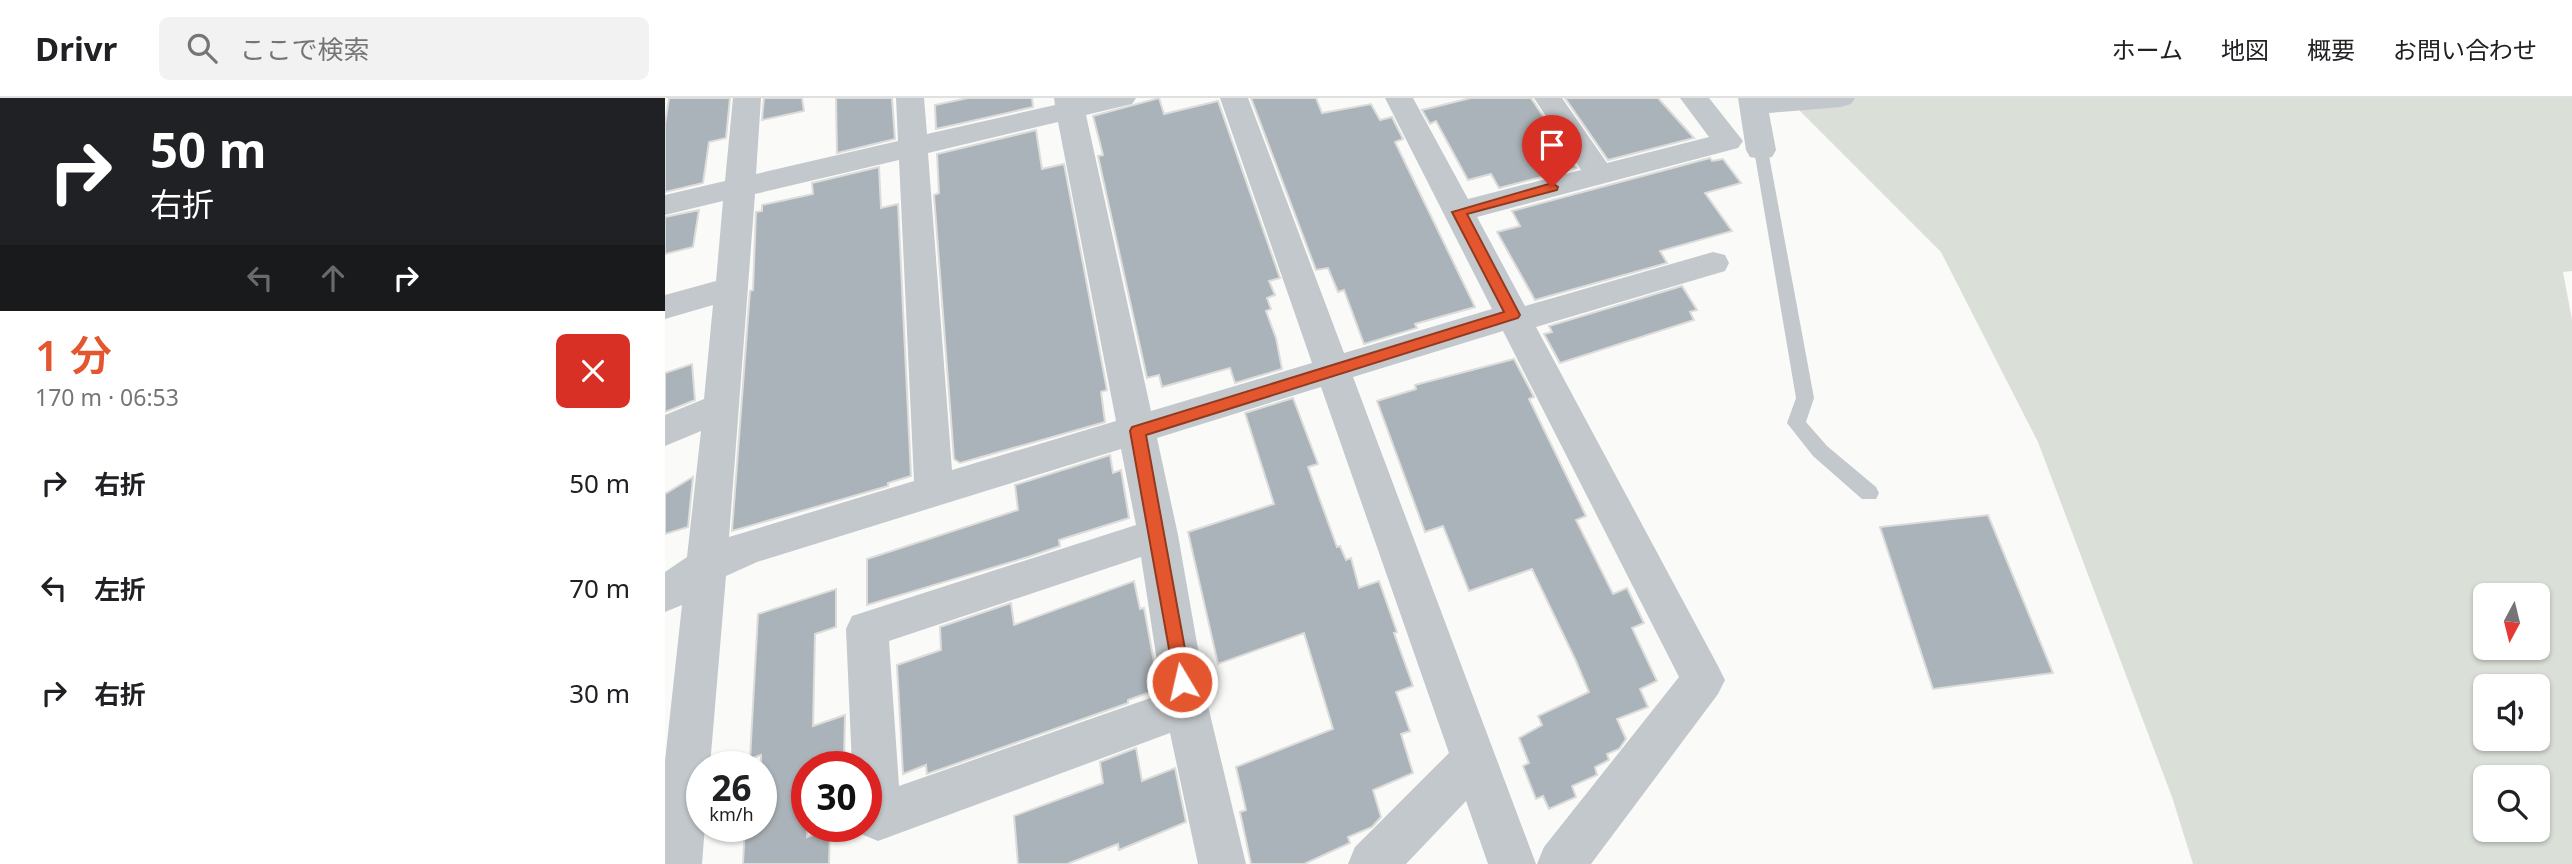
<!DOCTYPE html>
<html lang="ja">
<head>
<meta charset="utf-8">
<style>
	:root { --surface:#fff; --page:#f2f2f2; --text:#202124; --muted:#757577; --line:#e0e0e0; --accent:#e4572e }
	body { margin:0; font-family:"Noto Sans","Noto Sans JP",sans-serif; background:var(--page); color:var(--text); height:100vh; display:flex; flex-direction:column; font-size:26px; white-space:nowrap }
	* { box-sizing:border-box; margin:0 }
	p { font-size:23px; color:var(--muted) }
	.icon { flex:none; width:38px; height:38px; fill:none; stroke:currentColor; stroke-width:2; stroke-linecap:round; stroke-linejoin:round }
	.map { position:relative; flex:1; overflow:hidden }
	.sheet { display:flex; flex-direction:column; background:var(--surface); width:665px }
	.sheet>* { flex:none }
	.hud { background:#202124; color:#fff; overflow:hidden }
	.needle { width:46px; rotate:187deg }
	.buttons { position:absolute; left:1808px; top:485px; display:grid; gap:14px }
	.buttons a { display:grid; place-items:center; width:77px; height:77px; border-radius:10px; background:var(--surface); box-shadow:0 2px 5px #0004; font-size:35px }
	.speed { position:absolute; left:21px; top:653px; display:flex; gap:14px; font-size:35px; font-weight:700; text-align:center }
	.speed>* { display:grid; place-content:center; width:91px; height:91px; border-radius:50%; background:var(--surface); box-shadow:0 2px 5px #0004; line-height:1 }
	.speed small { font-size:18px; font-weight:400 }
	.speed .limit { border:10px solid #d22; background:#fff; color:#111 }
	.pin { position:absolute; display:grid; place-items:center; width:60px; height:60px; color:#fff; margin:-72px -30px; border-radius:50% 50% 50% 0; rotate:-45deg; box-shadow:0 0 7px #0007 }
	.pin .icon { rotate:45deg }
	.me { position:absolute; width:77px; margin:-38px; rotate:351deg; stroke-linejoin:round; filter:drop-shadow(0 0 5px #0008) }
	.turn { display:flex; align-items:center; gap:24px; height:147px; padding:0 35px; font-size:32px }
	.turn .icon { width:91px; height:91px; stroke-width:2.5 }
	.turn b { display:block; font-size:49px; line-height:60px }
	.lanes { display:flex; align-items:center; height:66px; padding:0 35px; background:#0003; justify-content:center; gap:35px; direction:ltr }
	.lanes .off { opacity:.35 }
	.round { display:grid; place-items:center; flex:none; width:74px; height:74px; border-radius:10px; background:var(--page) }
	.headline { display:flex; align-items:center; justify-content:space-between; height:119px; padding:0 35px }
	h1 { font-size:42px; font-weight:600; line-height:52px; color:var(--accent) }
	ul { padding:0; list-style:none }
	li { display:flex; align-items:center; gap:21px; height:105px; padding:0 35px }
	li div { flex:1 }
	li b { display:block; font-size:26px }
	li em { font-style:normal }
	header { display:flex; align-items:center; gap:42px; box-sizing:border-box; height:98px; padding:0 35px; background:var(--surface); border-bottom:2px solid var(--line) }
	header strong { font-size:33px }
	nav { display:flex; gap:38px; margin-inline-start:auto; font-size:24px }
	.search { width:490px; height:63px; background:var(--page); display:flex; align-items:center; gap:18px; box-sizing:border-box; padding:0 24px; border-radius:10px; color:var(--muted); font-size:26px }
	main { display:flex; flex:1; min-height:0 }
	.map>svg:first-child { display:block }
</style>
</head>
<body>
<header>
<strong>Drivr</strong>
<div class="search"><svg class="icon" aria-label="search" viewBox="0 0 24 24"><circle cx="10" cy="10" r="6"/><path d="M15 15l6 6"/></svg>ここで検索</div>
<nav><a>ホーム</a><a>地図</a><a>概要</a><a>お問い合わせ</a></nav>
</header>
<main>
<section class="sheet">
<div class="hud">
<div class="turn"><svg class="icon" aria-label="right" viewBox="0 0 24 24"><path d="M7 20v-9h11M14 6l5 5-5 5"/></svg><div><b>50 m</b>右折</div></div>
<div class="lanes"><svg class="icon off" aria-label="left" viewBox="0 0 24 24"><path d="M17 20v-9H6M10 6l-5 5 5 5"/></svg><svg class="icon off" aria-label="ahead" viewBox="0 0 24 24"><path d="M12 20V5M6 11l6-6 6 6"/></svg><svg class="icon" aria-label="right" viewBox="0 0 24 24"><path d="M7 20v-9h11M14 6l5 5-5 5"/></svg></div>
</div>
<div class="headline"><div><h1>1 分</h1><p>170 m · 06:53</p></div><a class="round" style="background:#d93025;color:#fff"><svg class="icon" aria-label="close" viewBox="0 0 24 24"><path d="M6 6l12 12M18 6L6 18"/></svg></a></div>
<ul>
<li><svg class="icon" aria-label="right" viewBox="0 0 24 24"><path d="M7 20v-9h11M14 6l5 5-5 5"/></svg><div><b>右折</b></div><em>50 m</em></li>
<li><svg class="icon" aria-label="left" viewBox="0 0 24 24"><path d="M17 20v-9H6M10 6l-5 5 5 5"/></svg><div><b>左折</b></div><em>70 m</em></li>
<li><svg class="icon" aria-label="right" viewBox="0 0 24 24"><path d="M7 20v-9h11M14 6l5 5-5 5"/></svg><div><b>右折</b></div><em>30 m</em></li>
</ul>
</section>
<div class="map">
<svg width="1907" height="766" viewBox="0 0 1907 766">
	<rect width="100%" height="100%" fill="#fafaf8"/>
	<path fill="#dadfd7" fill-rule="evenodd" d="M1122,0H1907V173L1898,174L1907,222V766H1528L1507,699L1373,344L1276,154ZM1820,497H1872V550H1820ZM1820,588H1872V640H1820ZM1820,679H1872V732H1820Z"/>
	<path fill="#aab3b9" stroke="#dcdcda" stroke-width="2" d="M4,0H65L61,40L44,44L38,85L0,94V26Z
		M99,0H137L139,13L97,22Z
		M171,0H227L230,41L172,55Z
		M303,0H367L368,9L271,31L270,7Z
		M494,0L499,16L553,3L615,180L604,183L610,197L602,200L606,211L601,213L611,240L617,271L570,285L565,270L497,289L494,277L482,280L433,58L438,57L428,18Z
		M586,0H651L657,15L706,6L715,22L727,19L738,41L730,44L810,209L750,226L752,230L699,246L679,192L673,194L663,170L651,172Z
		M806,0H866L912,70L834,90L826,76L803,82L771,23L765,26L757,12Z
		M900,0H993L1029,40L943,62Z
		M371,32L377,71L399,66L442,292L436,294L440,324L295,365L289,361L269,97L274,95L272,56Z
		M1045,60L1047,63L1058,61L1076,85L1040,95L1067,133L995,153L1002,165L870,202L832,134L855,128L847,113Z
		M214,69L216,110L233,106L246,378L223,385V388L67,433L85,193L88,192L91,114L97,113V107L148,96L147,85Z
		M34,112L28,149L0,156V119Z
		M1017,188L1032,212L1025,214L1029,222L895,265L879,236L887,234L884,228Z
		M849,261L869,299L864,301L921,418L911,422L948,496L962,490L979,525L967,530L992,583L975,591L983,609L952,621L961,641L954,651L942,656L944,662L930,669L932,677L907,688L911,699L884,711L878,698L871,701L858,668L864,665L854,640L877,627L873,618L924,594L911,563L867,471L804,493L778,428L760,434L712,303L751,291L750,287Z
		M27,266L30,302L0,314V275Z
		M628,300L653,366L643,369L672,449L675,448L681,462L686,460L694,490L714,483L732,534L729,535L748,588L731,594L745,633L736,636L748,675L708,692L716,719L707,729L683,739L685,745L639,766H586L575,714L581,712L571,669L668,631L639,535L553,566L523,434L609,406L580,315Z
		M445,357L448,375L456,372L464,420L394,442L395,448L363,459L202,507V461L353,412L350,387Z
		M28,379L23,429L0,436V396Z
		M1323,417L1388,575L1268,591L1215,429Z
		M469,483L475,511L479,510L494,591L463,602V605L262,676L261,667L238,676L232,567L276,552L275,529L346,505L349,527Z
		M171,491V529L150,536L148,628L180,617L179,661L156,668H142V739L165,731L164,766H78L80,728H96V657L85,661L93,516Z
		M471,650L477,683L510,670L521,724L454,752L453,746L402,766H353L349,718L438,685L435,664Z"/>
	<g fill="none" stroke-linecap="round" stroke-linejoin="round">
		<path fill="#c3c8cc" fill-rule="evenodd" d="M1096,47L1103,52L1149,300L1141,324L1162,348L1211,389L1214,395L1211,401H1197L1148,358L1122,325L1131,300L1089,52Z"/>
		<path fill="#c3c8cc" fill-rule="evenodd" d="M68,0H96L91,76L233,43L231,0H259L262,36L390,7L389,0H471L467,6L421,17L486,313L647,265L555,0H583L679,255L827,211L720,0H748L803,101L916,72L869,0H897L942,65L1044,39L1015,0H1044L1078,43L1073,50L812,119L860,208L1048,154L1060,157L1064,165L1060,173L871,229L1053,568L1060,582L1053,596L926,766H872L879,749L1014,579L838,233L688,279L871,766H823L801,703L741,766H683L690,749L784,655L656,289L492,340L513,437L543,608L581,766H533L505,635L213,743L196,736L193,728H201V668H187L181,531L187,518L471,427L456,351L92,464L61,478L45,668H37V728H40L37,766H0V663L17,507L0,514V474L22,459L36,333L0,348V317L39,301L48,207L0,221V197L51,183L58,103L0,117V97L60,83ZM393,24L451,323L287,372L263,55ZM234,62L249,383L64,439L90,96ZM476,459L497,596L234,688L224,543Z
			M1073,0H1190L1186,6L1176,9L1104,15L1111,52L1107,59L1096,61L1085,59L1081,52Z"/>
	</g>
	<path fill="#e4572e" stroke="#94391e" stroke-width="2" d="M887,85L893,89L892,92L802,116L855,217L853,220L481,337L526,584L524,590H511L465,333L467,329L839,214L787,114Z"/>
</svg>
<div class="buttons">
<a><svg class="needle" viewBox="-14 -14 28 28"><path d="M0-13l5 13h-10z" fill="#e53935"/><path d="M0 13l5-13h-10z" fill="#757577"/></svg></a>
<a><svg class="icon" aria-label="sound" viewBox="0 0 24 24"><path d="M4 9h4l5-4v14l-5-4H4zM17 9q2 3 0 6"/></svg></a>
<a><svg class="icon" aria-label="search" viewBox="0 0 24 24"><circle cx="10" cy="10" r="6"/><path d="M15 15l6 6"/></svg></a>
</div>
<div class="speed"><div>26<small>km/h</small></div><div class="limit">30</div></div>
<div class="pin" style="left:887px;top:89px;background:#d93025"><svg class="icon" aria-label="arrive" viewBox="0 0 24 24"><path d="M6 21V4h12l-3 4 3 4H6"/></svg></div>
<svg class="me" style="left:517px;top:584px" viewBox="-20 -20 40 40"><circle r="17" fill="#e4572e" stroke="#fff" stroke-width="3"/><path d="M0-11L8 9 0 5-8 9z" fill="#fff"/></svg>
</div>
</main>
</body>
</html>
